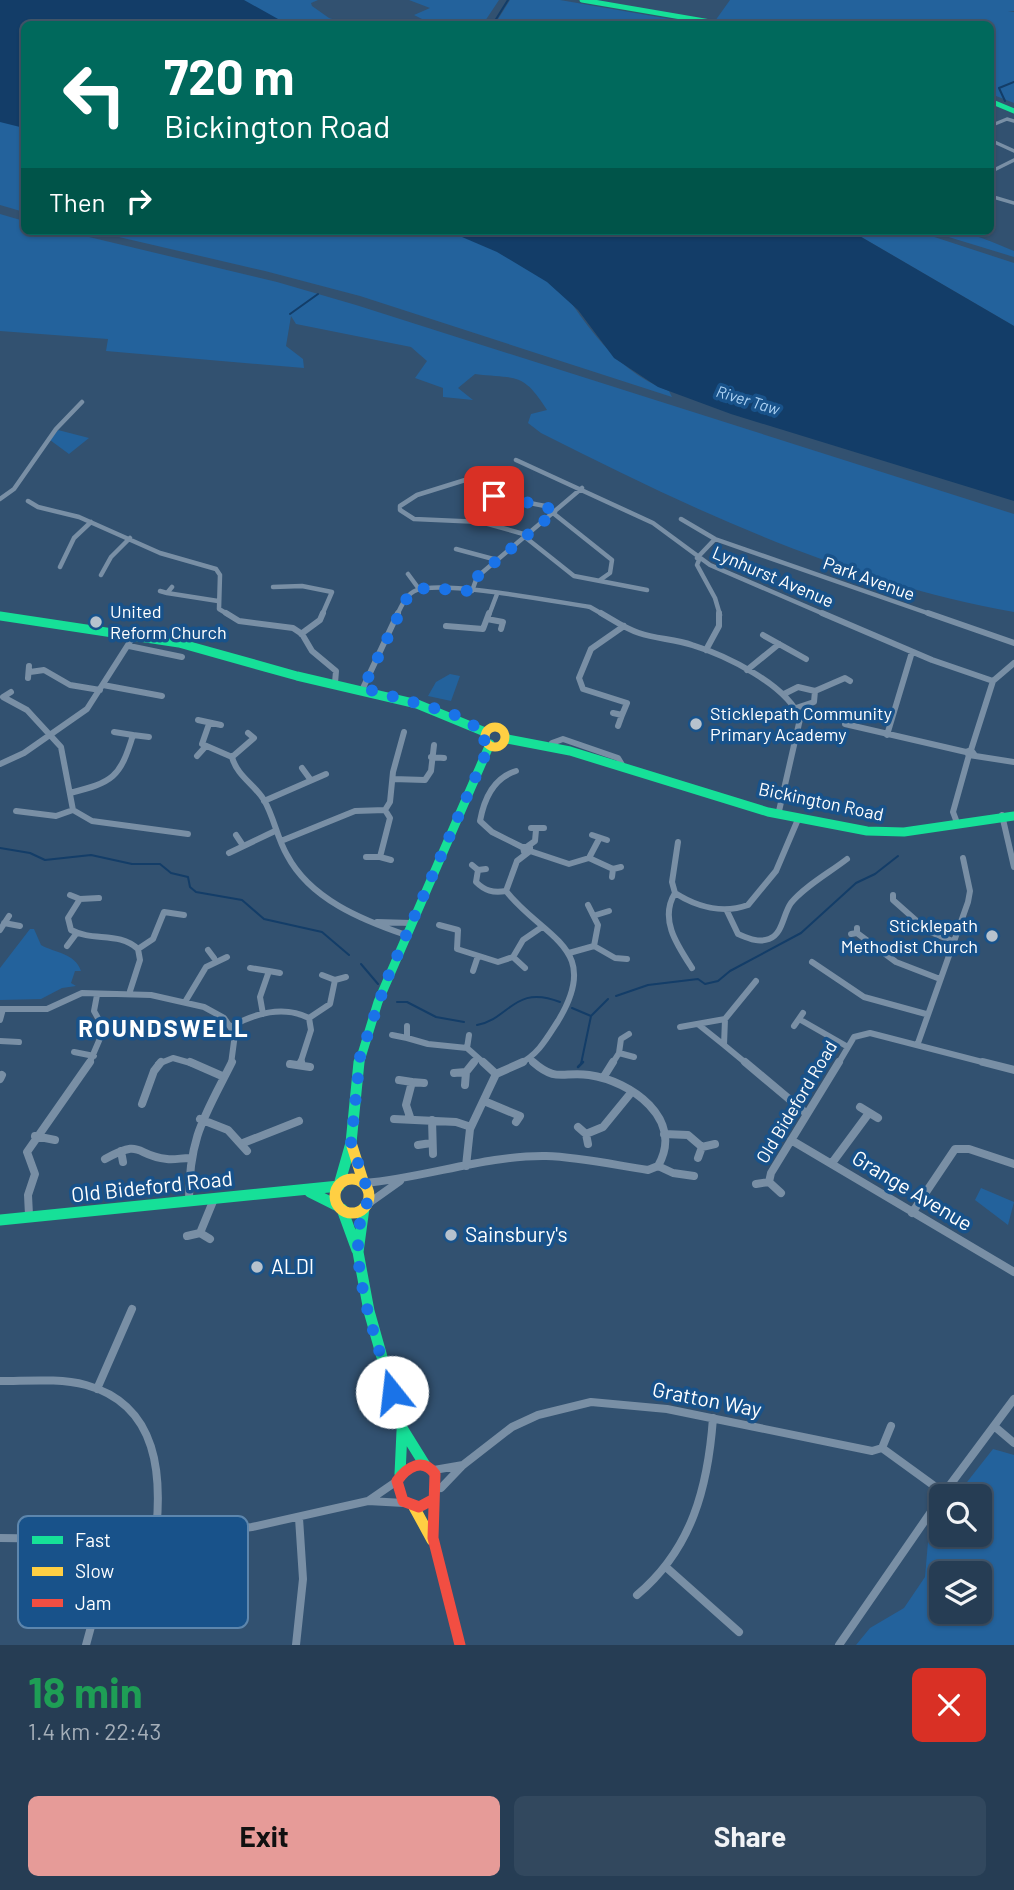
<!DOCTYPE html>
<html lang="en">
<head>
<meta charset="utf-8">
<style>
	:root { --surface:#263d54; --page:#32485e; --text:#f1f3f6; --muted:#a4aeb8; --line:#42566b; --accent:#e69b98 }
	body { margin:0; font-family:Barlow,sans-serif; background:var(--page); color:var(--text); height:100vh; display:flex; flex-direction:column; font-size:26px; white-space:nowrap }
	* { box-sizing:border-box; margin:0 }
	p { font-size:23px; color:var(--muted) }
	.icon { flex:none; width:38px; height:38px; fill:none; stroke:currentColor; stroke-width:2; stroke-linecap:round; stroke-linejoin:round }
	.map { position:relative; height:1645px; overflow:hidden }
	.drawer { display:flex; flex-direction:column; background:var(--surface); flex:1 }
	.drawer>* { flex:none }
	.top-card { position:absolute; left:21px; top:21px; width:973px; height:214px; border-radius:10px; box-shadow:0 2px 5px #0004,0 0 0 2px var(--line); background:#00695c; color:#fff; overflow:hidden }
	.controls { position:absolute; left:929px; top:1484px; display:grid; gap:14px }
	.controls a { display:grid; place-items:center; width:63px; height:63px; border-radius:10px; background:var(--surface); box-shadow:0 2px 5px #0004,0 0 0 2px var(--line); font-size:35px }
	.pin { position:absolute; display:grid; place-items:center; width:60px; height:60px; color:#fff; margin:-30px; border-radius:14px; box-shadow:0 4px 10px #0006 }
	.me { position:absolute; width:77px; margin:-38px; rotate:344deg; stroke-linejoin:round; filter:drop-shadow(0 0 5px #0008) }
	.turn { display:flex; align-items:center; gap:24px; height:147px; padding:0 28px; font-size:32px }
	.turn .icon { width:91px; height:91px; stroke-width:2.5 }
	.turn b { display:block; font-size:49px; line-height:60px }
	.then { display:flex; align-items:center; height:66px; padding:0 28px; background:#0003; gap:14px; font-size:26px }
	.round { display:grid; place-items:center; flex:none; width:74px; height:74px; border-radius:10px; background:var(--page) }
	.overview { display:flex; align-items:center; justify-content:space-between; height:119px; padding:0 28px }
	h1 { font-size:42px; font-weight:700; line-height:52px; color:#1e9e55 }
	.button { display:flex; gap:14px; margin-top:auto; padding:14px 28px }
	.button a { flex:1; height:80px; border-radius:10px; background:var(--accent); color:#111; font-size:28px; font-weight:700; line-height:80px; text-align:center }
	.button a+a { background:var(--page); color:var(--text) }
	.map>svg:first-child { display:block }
</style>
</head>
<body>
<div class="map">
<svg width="1014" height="1645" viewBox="0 0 1014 1645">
	<rect width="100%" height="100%" fill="#325170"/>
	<path fill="#23629c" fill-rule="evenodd" d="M183,0H318L311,3L312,6L329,18L349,24H200Z
		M409,0H499L483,24H432L414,15L430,8Z
		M510,0H560L699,24H495Z
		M730,0H1014V11H1008L1014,12V103L991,94L990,24H972L968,19L969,24H734L715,21Z
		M0,12L24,27V212L0,205Z
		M0,214L24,221V231H64L277,282L356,305L1014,514V612C848,583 691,509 541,433L528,423L531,414L547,410C523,372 517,379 475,374L458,388L473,400L443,397V388L415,378L427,361L411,347L296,324L291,316L286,346L303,359L304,368L106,351L108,339L0,331Z
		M93,231H528C563,290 602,367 669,391L672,397L360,296L265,271Z
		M851,231H916L1014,263V326Z
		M929,231C971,231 977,236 1014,251V257Z
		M58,430L89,438L69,454L50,440Z
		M450,674L460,676L451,701L428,696L436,682Z
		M30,929H34L41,945C55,953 75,953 81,971H75L71,983L76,986L62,988L41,999L0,1000V968Z
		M981,1188L1014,1202L1008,1225L975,1200Z
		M993,1449L1014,1455V1645H856L870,1628L904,1608L925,1577L929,1530L941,1514L942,1535H980V1496H956ZM980,1573V1612H942V1573Z"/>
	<path fill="#133d68" d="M0,0H244L287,24H24V128L0,122Z
		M448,231H851L1014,326V501L731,414L658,387L614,358L578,310L547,282L497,252Z"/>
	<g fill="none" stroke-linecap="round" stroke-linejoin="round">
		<path stroke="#133d68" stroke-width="2" d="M493,24L508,0
			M1005,101L999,88L1014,82
			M116,232L119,231
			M290,314L318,294
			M0,848L30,853L45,860L91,855L132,864H160L171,873L188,877L190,887L196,892L242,900L264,919L322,932L349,955
			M361,964L378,984
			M616,996L648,985L698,979L705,984L718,981L730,971L801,933L856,883L875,874L898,856
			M397,1002H407L436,1017L464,1022
			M572,1008L591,1016L608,999
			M477,1025C510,1019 514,984 560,1002
			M581,1064L591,1016"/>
		<path stroke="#133d68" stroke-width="2.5" d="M578,1067L583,1062"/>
		<path stroke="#798fa5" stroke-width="3.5" d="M990,126L1007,119L1014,121
			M990,140L1014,151
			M990,172L1014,160
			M990,196L1014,203"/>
		<path stroke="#798fa5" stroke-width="4.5" d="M516,460L653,523L710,565L826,615
			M478,476L417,495L400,506V510L414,519L481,522L527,535
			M494,496L545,506L555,512
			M0,499L14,489L56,429L82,402
			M28,501L38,507L79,517L160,553L216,569L220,575L219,609L229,615
			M553,513L612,560L610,573L600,580
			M681,519L715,539L933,615
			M525,537L574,576L647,590
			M456,549L497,560
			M697,558L715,539
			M699,560L697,565L715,598L720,615
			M60,567L74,538L91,522
			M408,574L419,589
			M101,575L111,557L130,538
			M273,587L302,586L332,592L322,615
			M160,591L167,593L172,587
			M472,591L477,577L582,488
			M167,593L218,601
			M397,615C402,605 406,594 417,590C443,580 557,602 590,607L604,615
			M489,615L497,594"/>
		<path stroke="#798fa5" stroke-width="6" d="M226,613L239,621L293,628L302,634L312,651L336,671L335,683
			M601,613C613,620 626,629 639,633C656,639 675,639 692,645C725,655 788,685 800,719L779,811
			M822,613L932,660L993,681
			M928,613L1014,643
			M487,619L503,622L501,629
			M446,626L483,629L489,613
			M301,634L320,620L323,613
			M763,635L806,659
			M129,646L182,657
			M706,650L719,626V613
			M747,670L779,644
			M30,672L44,670L70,685L100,690
			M28,678L29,666
			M103,685L162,696
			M363,688L398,613
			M815,691L845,678L850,681
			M11,692L3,697L27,710L61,747L73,810
			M784,694L798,687L815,691L814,702L796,708
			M613,713L622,715L627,703L583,689L579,678L591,649L624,626
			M198,720L221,725
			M209,724L202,744L232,757C237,776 254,784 264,800C274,817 277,838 287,855C310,899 362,920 406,935
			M845,724L966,752
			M618,726L622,715
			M114,732L133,735
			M887,735L912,652
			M552,743L563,739L618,758L624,768
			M971,750L993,681L1014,663
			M974,754L971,750L966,752L969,755L1014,762
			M197,756L206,746
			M232,757L254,738L248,733
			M431,757L444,758
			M0,764L24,753L87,709L133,637
			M302,768L310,779
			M516,771C493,778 484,799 480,821L492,832L522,847
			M393,779L425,780L431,771L434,745
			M70,793C113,782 120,778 133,735L149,737
			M264,801L326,774
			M73,810L92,821L188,834
			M16,811L56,816L73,810
			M1002,815L1014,867
			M956,820L953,812L969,755
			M531,828H544
			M236,835L242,844
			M592,835L607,840
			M281,841L355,811L385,810L390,802L393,772L404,732
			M678,842L672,882L675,893C659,919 677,945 692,968
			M528,846L535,841L536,830
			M530,851L569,864L589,858L599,839
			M229,853L275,831
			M366,857H380L390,818L385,810
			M380,857L391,860
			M589,858L613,869
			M472,865L478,870L486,869
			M478,870L476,882C485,891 493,893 506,891
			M612,877L613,869L621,867
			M675,893C697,907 723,914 748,905L776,871L799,817
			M70,895L80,899L68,918L71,930C93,942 119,931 138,949L140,960L130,991
			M893,895V900L928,931L955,942
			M80,899L99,898
			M727,911L738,934C748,938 758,943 769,939C783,934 783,914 791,903C805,886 829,873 847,859
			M596,915L609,911
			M377,922L411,923
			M4,923L20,926
			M439,925L458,930L457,949L498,962L513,957L523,940L542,927
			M0,930L9,916
			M857,933L896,962L940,979
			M851,934L857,933V928
			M67,946L76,934
			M594,946L615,958L627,959
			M138,949L153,939L164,912L184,915
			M208,950L214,958
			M569,953L594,946L598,925L588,905
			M513,957L525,968
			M812,962L864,997L926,1014
			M250,968L269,971L260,997L263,1014
			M269,971L280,973
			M473,971L478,956
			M322,975L335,980L346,977
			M185,1002L206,967L227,957
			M0,1009H47L82,993L151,995L204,1007L224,1018L235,1034L231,1064
			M309,1018L330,1004L335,980
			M799,1019L848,1047
			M0,1020L3,1009
			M699,1025L724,1045
			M232,1026C256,1013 283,1005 309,1018L311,1030L300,1064
			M407,1026V1038L428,1044L467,1048L485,1064
			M794,1026L803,1013
			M680,1027L725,1019
			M392,1035L407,1038
			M0,1041L19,1042
			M918,1043L968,902L970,891L963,858
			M467,1048L469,1035
			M74,1052L94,1056
			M619,1053L621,1039L629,1034
			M530,1059L535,1064
			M89,1064L104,1029L94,1011L97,995
			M158,1064L173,1058L194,1064
			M473,1064L477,1059
			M519,1064C538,1055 547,1038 558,1021C603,947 544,939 506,891L517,861L530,851V847H523L524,852
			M612,1064L619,1053L634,1057
			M747,1064L724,1045L725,1019L756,981
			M838,1064L854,1037L870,1033L990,1064"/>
		<path stroke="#798fa5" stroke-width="8" d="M190,1062L222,1076
			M483,1062L496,1074
			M533,1062C557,1083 563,1071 589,1075C631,1081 685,1119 658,1166
			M745,1062L807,1114
			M983,1062L1014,1070
			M290,1064L310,1067
			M300,1065L301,1062
			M454,1073L466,1072L474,1062
			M603,1078L613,1062
			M0,1079L2,1075
			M399,1080L412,1082L406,1105L410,1117
			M412,1082L424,1083
			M465,1085L466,1072
			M484,1101L520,1116L516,1122
			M142,1104L154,1071L161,1062
			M860,1107L878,1118
			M200,1119L228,1130L247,1151
			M394,1119L456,1122L468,1126
			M432,1120L433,1154
			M578,1127L586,1134L603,1127L630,1094
			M586,1134L588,1144
			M664,1134L688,1135L702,1147L698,1158
			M35,1136L55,1140
			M791,1140L1014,1272
			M243,1143L299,1121
			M418,1145L431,1143
			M702,1147L715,1144
			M121,1151L123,1162
			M105,1159C144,1138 133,1155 167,1159C174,1160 182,1158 189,1158
			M832,1163L869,1113
			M466,1166L470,1129L496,1074L523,1062
			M769,1182L771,1173L839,1062
			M769,1182L781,1193
			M365,1183C425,1178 487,1155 546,1156C580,1157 615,1165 648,1170L658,1166L673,1173L694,1176
			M756,1184L769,1182
			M189,1200C189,1136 205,1116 232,1062
			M369,1203L400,1181
			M912,1213L955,1149H969L1014,1164
			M29,1215L28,1195L35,1174L27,1152L90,1062
			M200,1233L214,1199
			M187,1236L200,1233L210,1239
			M0,1381C28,1381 59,1378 86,1385C159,1405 163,1477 155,1540
			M97,1389L132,1309
			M994,1426L1014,1443
			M882,1448L944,1493
			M882,1448L891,1426
			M434,1470L463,1465
			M441,1488L463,1465L512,1427L538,1415L591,1402L667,1409L872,1451L882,1448
			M368,1501L397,1481
			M0,1538L155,1540L252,1527L368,1501L404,1503
			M667,1568L739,1632
			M637,1595C692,1549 708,1487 713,1418
			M86,1645L98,1601L104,1539
			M296,1645L303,1579L299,1518
			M839,1645L944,1493L1014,1399"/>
		<path stroke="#16e098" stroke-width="5" d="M582,0L722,24
			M990,101L1014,111"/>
		<path stroke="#16e098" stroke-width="9" d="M0,616L179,643L297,676L417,704L485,732
			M507,739L570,751L768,812L867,831L904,832L1014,816
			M359,1064L378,1002L490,744"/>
		<path stroke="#16e098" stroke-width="11" d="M339,1185L351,1143L359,1062
			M310,1192L338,1206
			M364,1208L358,1252L369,1311L402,1428L425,1465
			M342,1209L357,1250
			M0,1220L339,1186
			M400,1474L402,1431"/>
		<path stroke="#ffcf43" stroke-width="9" d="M485 737a10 10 0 1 1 20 0a10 10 0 1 1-20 0Z"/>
		<path stroke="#ffcf43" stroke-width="11" d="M352,1146L363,1181
			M335 1196a17 17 0 1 1 34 0a17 17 0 1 1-34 0Z
			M414,1507L432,1540"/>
		<path stroke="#f24e42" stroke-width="11" d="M432,1500L419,1507L403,1501L397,1481C407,1467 423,1457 435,1474L433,1538L460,1645"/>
	</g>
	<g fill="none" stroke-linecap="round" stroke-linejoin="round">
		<path stroke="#1a73e8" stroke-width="12" stroke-dasharray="0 21.6" d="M392,1392C377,1340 346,1264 363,1211C365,1206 368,1202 370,1197L351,1143L360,1057L387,979L490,744L484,740L485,732L451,713L363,688L409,594L425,588L472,591L477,577L555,512L545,506L494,496"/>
	</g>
	<g fill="#b7c2cd" stroke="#18528a" stroke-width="2.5">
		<circle cx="96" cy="622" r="7"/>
		<circle cx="696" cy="724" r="7"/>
		<circle cx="992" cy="936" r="7"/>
		<circle cx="451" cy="1235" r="7"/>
		<circle cx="257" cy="1267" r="7"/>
	</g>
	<g text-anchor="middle" stroke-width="7" stroke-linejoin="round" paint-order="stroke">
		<g font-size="16" font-style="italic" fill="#add3f5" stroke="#18528a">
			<text transform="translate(748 400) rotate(17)" y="6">River Taw</text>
		</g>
		<g font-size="18" fill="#fff" stroke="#18528a">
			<text transform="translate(773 577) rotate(23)" y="6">Lynhurst Avenue</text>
			<text transform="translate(869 579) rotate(20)" y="6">Park Avenue</text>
			<text transform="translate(821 802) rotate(12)" y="6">Bickington Road</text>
			<text transform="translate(797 1102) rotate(-59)" y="6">Old Bideford Road</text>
		</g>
		<g font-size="18" fill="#fff" stroke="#18528a" text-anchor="start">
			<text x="110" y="618">United<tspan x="110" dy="21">Reform Church</tspan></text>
			<text x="710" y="720">Sticklepath Community<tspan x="710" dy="21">Primary Academy</tspan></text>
			<text x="978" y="932" text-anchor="end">Sticklepath<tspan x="978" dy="21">Methodist Church</tspan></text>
		</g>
		<g font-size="21" fill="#fff" stroke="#18528a">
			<text transform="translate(152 1187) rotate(-6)" y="7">Old Bideford Road</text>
			<text transform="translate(912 1191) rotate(31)" y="7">Grange Avenue</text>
			<text transform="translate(707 1400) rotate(11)" y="7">Gratton Way</text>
		</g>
		<g font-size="21" fill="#fff" stroke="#18528a" text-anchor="start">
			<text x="465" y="1242">Sainsbury's</text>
			<text x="271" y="1274">ALDI</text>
		</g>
		<g font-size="24" font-weight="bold" letter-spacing="2" fill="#fff" stroke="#18528a">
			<text x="164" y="1037">ROUNDSWELL</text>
		</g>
	</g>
	<rect x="18" y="1516" width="230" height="112" rx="10" fill="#18528a" stroke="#5d86ad" stroke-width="2"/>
	<rect x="32" y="1536" width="31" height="8" fill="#16e098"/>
	<rect x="32" y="1567" width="31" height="9" fill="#ffcf43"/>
	<rect x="32" y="1599" width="31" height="8" fill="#f24e42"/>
	<g font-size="19" fill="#fff">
		<text x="75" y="1547">Fast</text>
		<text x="75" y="1578">Slow</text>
		<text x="75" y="1610">Jam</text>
	</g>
</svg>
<div class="controls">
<a><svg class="icon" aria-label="search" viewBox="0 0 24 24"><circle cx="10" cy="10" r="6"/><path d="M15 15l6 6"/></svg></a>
<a><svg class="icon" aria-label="layers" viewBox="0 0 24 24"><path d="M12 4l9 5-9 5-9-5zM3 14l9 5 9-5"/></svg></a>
</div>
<div class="pin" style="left:494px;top:496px;background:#d93025"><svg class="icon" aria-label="arrive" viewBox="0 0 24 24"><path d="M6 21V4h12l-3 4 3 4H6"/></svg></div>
<svg class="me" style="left:392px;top:1392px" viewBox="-20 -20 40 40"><circle r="19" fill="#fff"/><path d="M0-13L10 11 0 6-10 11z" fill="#1a73e8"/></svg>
<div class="top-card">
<div class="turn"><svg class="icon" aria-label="left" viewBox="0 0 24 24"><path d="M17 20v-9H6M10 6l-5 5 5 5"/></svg><div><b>720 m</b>Bickington Road</div></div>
<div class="then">Then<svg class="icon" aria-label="right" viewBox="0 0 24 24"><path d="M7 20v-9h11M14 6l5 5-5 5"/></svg></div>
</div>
</div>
<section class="drawer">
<div class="overview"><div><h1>18 min</h1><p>1.4 km · 22:43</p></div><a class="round" style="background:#d93025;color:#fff"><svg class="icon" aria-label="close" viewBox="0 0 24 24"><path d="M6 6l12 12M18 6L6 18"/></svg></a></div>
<div class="button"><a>Exit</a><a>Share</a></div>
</section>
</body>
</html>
